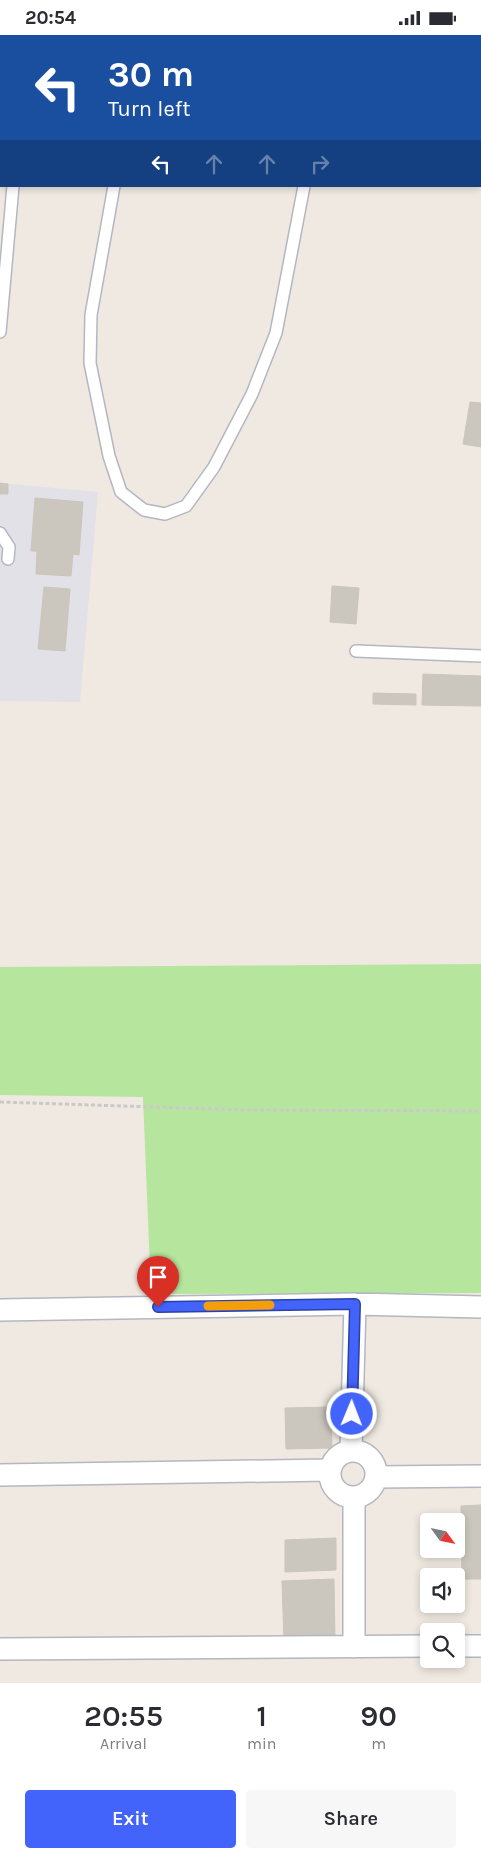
<!DOCTYPE html>
<html lang="en">
<head>
<meta charset="utf-8">
<style>
	:root { --surface:#fff; --page:#f7f7f7; --text:#2b2b33; --muted:#7c7c81; --accent:#4264fb }
	body { margin:0; font-family:Karla,sans-serif; background:var(--page); color:var(--text); height:100vh; display:flex; flex-direction:column; font-size:19px; white-space:nowrap }
	* { box-sizing:border-box; margin:0 }
	p { font-size:16px; color:var(--muted) }
	.icon { flex:none; width:28px; height:28px; fill:none; stroke:currentColor; stroke-width:2; stroke-linecap:round; stroke-linejoin:round }
	.map { position:relative; height:1648px; overflow:hidden }
	.details { display:flex; flex-direction:column; background:var(--surface); flex:1 }
	.details>* { flex:none }
	.guide { position:absolute; left:0px; top:0px; width:481px; height:152px; box-shadow:0 2px 8px #0003; background:#1a4fa0; color:#fff; overflow:hidden }
	.needle { width:32px; rotate:123deg }
	.fabs { position:absolute; left:420px; top:1478px; display:grid; gap:10px }
	.fabs a { display:grid; place-items:center; width:45px; height:45px; border-radius:5px; background:var(--surface); box-shadow:0 2px 8px #0003; font-size:25px }
	.pin { position:absolute; display:grid; place-items:center; width:42px; height:42px; color:#fff; margin:-51px -21px; border-radius:50% 50% 50% 0; rotate:-45deg; box-shadow:0 0 5px #0007 }
	.pin .icon { rotate:45deg }
	.me { position:absolute; width:55px; margin:-28px; rotate:1deg; stroke-linejoin:round; filter:drop-shadow(0 0 4px #0008) }
	.turn { display:flex; align-items:center; gap:18px; height:105px; padding:0 25px; font-size:22px }
	.turn .icon { width:65px; height:65px; stroke-width:2.5 }
	.turn b { display:block; font-size:35px; line-height:42px }
	.lanes { display:flex; align-items:center; height:48px; padding:0 25px; background:#0003; justify-content:center; gap:25px; direction:ltr }
	.lanes .off { opacity:.35 }
	.eta { display:flex; justify-content:space-evenly; align-items:center; height:85px; text-align:center }
	.eta b { font-size:30px; font-weight:600; line-height:35px }
	.primary-button { display:flex; gap:10px; margin-top:auto; padding:10px 25px }
	.primary-button a { flex:1; height:58px; border-radius:5px; background:var(--accent); color:#fff; font-size:20px; font-weight:600; line-height:58px; text-align:center }
	.primary-button a+a { background:var(--page); color:var(--text) }
	.status { display:flex; justify-content:space-between; align-items:center; height:35px; padding:0 25px; background:var(--surface); direction:ltr }
	.status svg { height:14px; fill:currentColor }
	.map>svg:first-child { display:block }
</style>
</head>
<body>
<div class="status"><b>20:54</b><svg viewBox="0 0 49 12"><path d="M0 12V9h3v3zM5 12V6h3v6zM10 12V3h3v9zM15 12V0h3v12zM26 1h20v11H26zM47 4h2v5h-2z"/></svg></div>
<div class="map">
<svg width="481" height="1648" viewBox="0 0 481 1648">
	<rect width="100%" height="100%" fill="#efe9e1"/>
	<path fill="#e3e1e8" d="M0,448L98,457L80,667L0,666Z"/>
	<path fill="#b6e59e" d="M481,929V1258L151,1259L143,1062L0,1060V932Z"/>
	<path fill="#cbc7bf" stroke="#cbc5ba" d="M470,367L481,368V412L463,409Z
		M0,448L8,449V459H0Z
		M35,463L83,467L79,520L73,519L71,541L36,539L37,516H31Z
		M332,551L359,553L356,589L330,587Z
		M44,552L70,554L65,616L38,614Z
		M423,639L481,641V671L422,670Z
		M373,658L416,659V670L373,669Z
		M331,1372L332,1413L286,1414L285,1373Z
		M481,1470V1544H462L461,1471Z
		M336,1503V1535L285,1537V1505Z
		M334,1544L335,1605L284,1607L282,1546Z"/>
	<g fill="none" stroke-linecap="round" stroke-linejoin="round">
		<g stroke="#b4b7c1" stroke-width="14">
			<path id="service" d="M97,0V1
				M27,1V0
				M333,1L334,0
				M114,151L91,280L90,328L109,421L121,457L144,475L165,479L186,471L214,432L252,359L276,298L304,151
				M0,297L13,151
				M0,498L9,512L8,524
				M356,616L481,621"/>
		</g>
		<g stroke="#b4b7c1" stroke-width="24">
			<path id="minor" d="M0,1275L355,1269L481,1272
				M351,1416L355,1269
				M330 1439a23 23 0 1 1 46 0a23 23 0 1 1-46 0Z
				M0,1440L330,1435
				M376,1442L481,1441
				M456,1611H481
				M354,1612V1462
				M0,1614L429,1611"/>
		</g>
		<path stroke="#c9c9c9" stroke-width="3" stroke-dasharray="4 2.5" stroke-linecap="butt" d="M0,1067L246,1075L481,1076"/>
		<use href="#service" stroke="#fff" stroke-width="11"/>
		<use href="#minor" stroke="#fff" stroke-width="21"/>
	</g>
	<g fill="none" stroke-linecap="round" stroke-linejoin="round">
		<g stroke="#2b41a3" stroke-width="12">
			<path id="route" d="M158,1272L355,1269L352,1379"/>
		</g>
		<use href="#route" stroke="#4264fb" stroke-width="9"/>
		<path stroke="#f59e0b" stroke-width="9" d="M208,1271L270,1270"/>
	</g>
</svg>
<div class="fabs">
<a><svg class="needle" viewBox="-14 -14 28 28"><path d="M0-13l5 13h-10z" fill="#e53935"/><path d="M0 13l5-13h-10z" fill="#7c7c81"/></svg></a>
<a><svg class="icon" aria-label="sound" viewBox="0 0 24 24"><path d="M4 9h4l5-4v14l-5-4H4zM17 9q2 3 0 6"/></svg></a>
<a><svg class="icon" aria-label="search" viewBox="0 0 24 24"><circle cx="10" cy="10" r="6"/><path d="M15 15l6 6"/></svg></a>
</div>
<div class="pin" style="left:158px;top:1272px;background:#d93025"><svg class="icon" aria-label="arrive" viewBox="0 0 24 24"><path d="M6 21V4h12l-3 4 3 4H6"/></svg></div>
<svg class="me" style="left:352px;top:1379px" viewBox="-20 -20 40 40"><circle r="17" fill="#4264fb" stroke="#fff" stroke-width="3"/><path d="M0-11L8 9 0 5-8 9z" fill="#fff"/></svg>
<div class="guide">
<div class="turn"><svg class="icon" aria-label="left" viewBox="0 0 24 24"><path d="M17 20v-9H6M10 6l-5 5 5 5"/></svg><div><b>30 m</b>Turn left</div></div>
<div class="lanes"><svg class="icon" aria-label="left" viewBox="0 0 24 24"><path d="M17 20v-9H6M10 6l-5 5 5 5"/></svg><svg class="icon off" aria-label="ahead" viewBox="0 0 24 24"><path d="M12 20V5M6 11l6-6 6 6"/></svg><svg class="icon off" aria-label="ahead" viewBox="0 0 24 24"><path d="M12 20V5M6 11l6-6 6 6"/></svg><svg class="icon off" aria-label="right" viewBox="0 0 24 24"><path d="M7 20v-9h11M14 6l5 5-5 5"/></svg></div>
</div>
</div>
<section class="details">
<div class="eta">
<div><b>20:55</b><p>Arrival</p></div>
<div><b>1</b><p>min</p></div>
<div><b>90</b><p>m</p></div>
</div>
<div class="primary-button"><a>Exit</a><a>Share</a></div>
</section>
</body>
</html>
